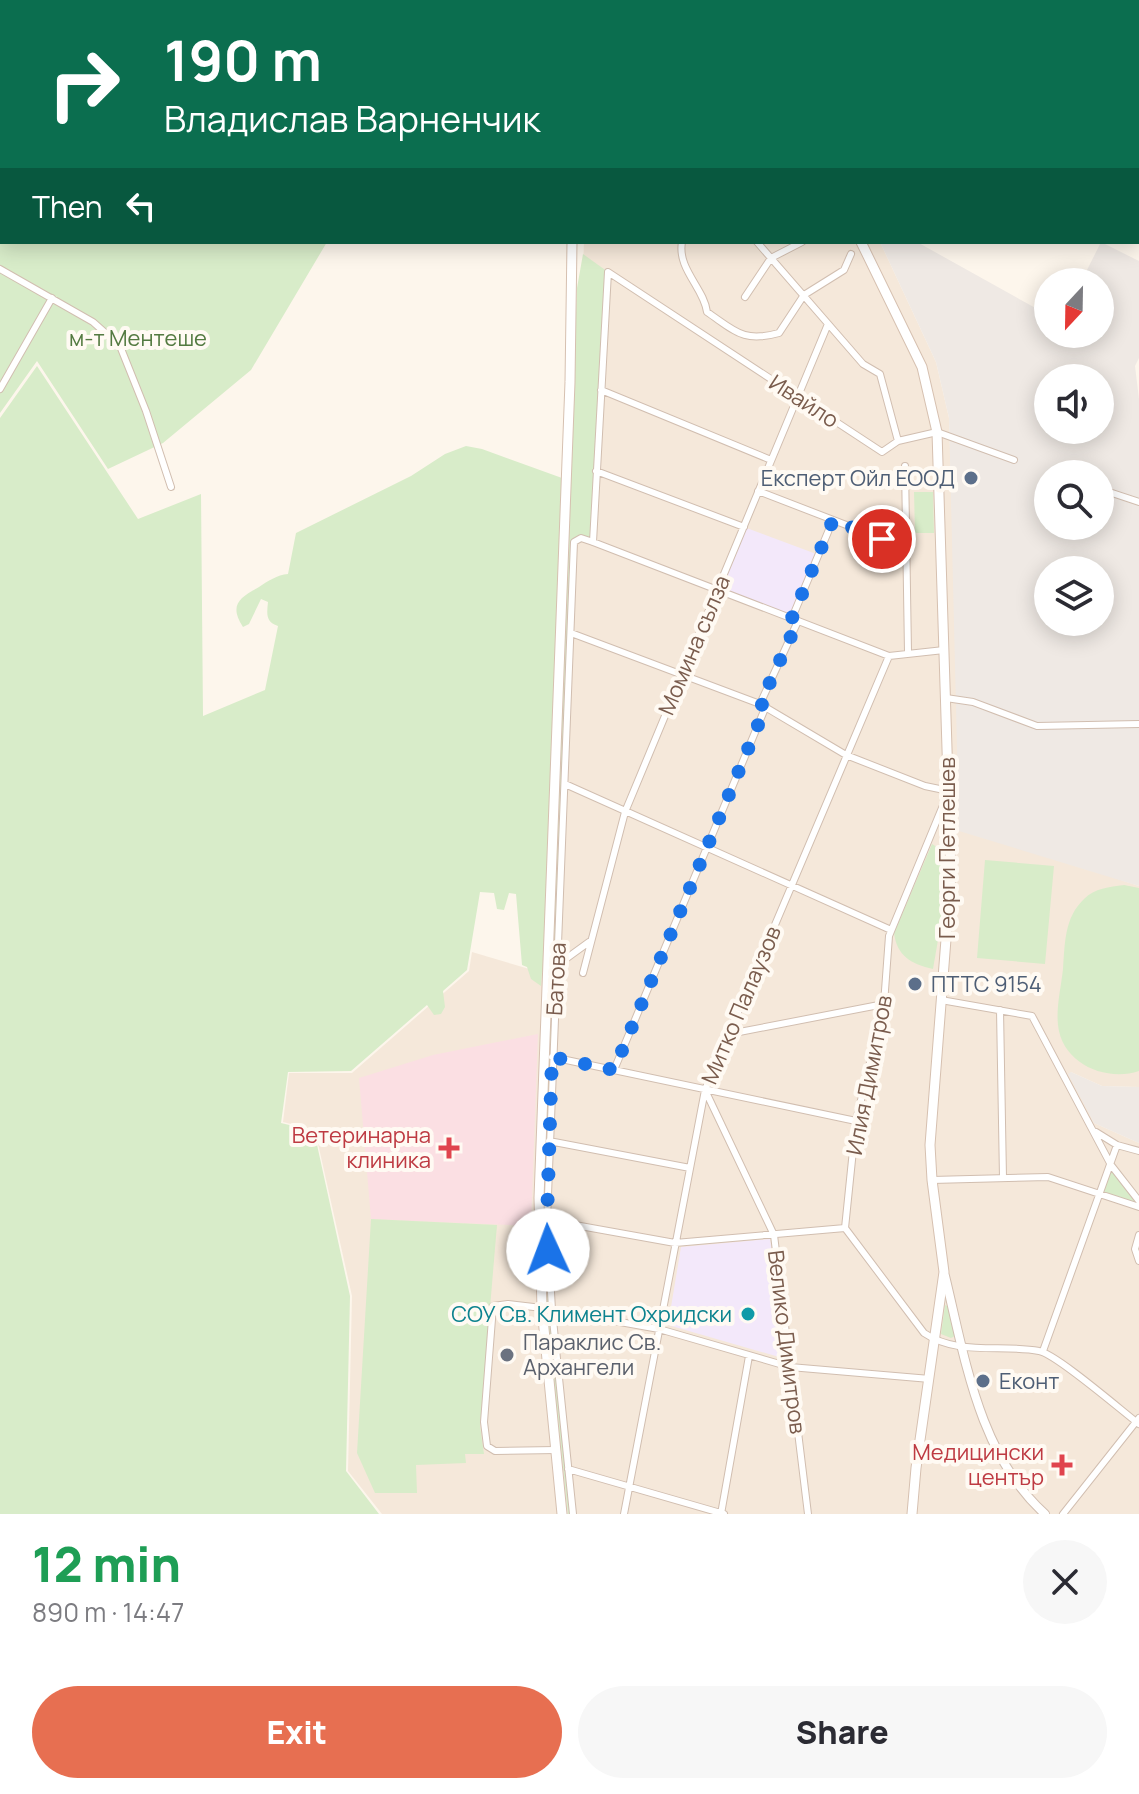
<!DOCTYPE html>
<html lang="en">
<head>
<meta charset="utf-8">
<style>
	:root { --surface:#fff; --page:#f7f7f7; --text:#2b2b33; --muted:#7c7c81; --accent:#e76f51 }
	body { margin:0; font-family:Manrope,sans-serif; background:var(--page); color:var(--text); height:100vh; display:flex; flex-direction:column; font-size:30px; white-space:nowrap }
	* { box-sizing:border-box; margin:0 }
	p { font-size:26px; color:var(--muted) }
	.icon { flex:none; width:44px; height:44px; fill:none; stroke:currentColor; stroke-width:2; stroke-linecap:round; stroke-linejoin:round }
	.map { position:relative; height:1514px; overflow:hidden }
	.sheet { display:flex; flex-direction:column; background:var(--surface); flex:1 }
	.sheet>* { flex:none }
	.guide { position:absolute; left:0px; top:0px; width:1140px; height:244px; box-shadow:0 4px 20px #0003; background:#0b6e4f; color:#fff; overflow:hidden }
	.needle { width:52px; rotate:202deg }
	.buttons { position:absolute; left:1034px; top:268px; display:grid; gap:16px }
	.buttons a { display:grid; place-items:center; width:80px; height:80px; border-radius:50%; background:var(--surface); box-shadow:0 4px 20px #0003; font-size:40px }
	.pin { position:absolute; display:grid; place-items:center; width:68px; height:68px; color:#fff; margin:-34px; border:4px solid #fff; border-radius:50%; box-shadow:0 2px 8px #0007 }
	.me { position:absolute; width:88px; margin:-44px; rotate:358deg; stroke-linejoin:round; filter:drop-shadow(0 0 6px #0008) }
	.turn { display:flex; align-items:center; gap:28px; height:168px; padding:0 32px; font-size:36px }
	.turn .icon { width:104px; height:104px; stroke-width:2.5 }
	.turn b { display:block; font-size:56px; line-height:68px }
	.then { display:flex; align-items:center; height:76px; padding:0 32px; background:#0003; gap:16px; font-size:30px }
	.round { display:grid; place-items:center; flex:none; width:84px; height:84px; border-radius:42px; background:var(--page) }
	.summary { display:flex; align-items:center; justify-content:space-between; height:136px; padding:0 32px }
	h1 { font-size:48px; font-weight:800; line-height:60px; color:#1e9e55 }
	.action { display:flex; gap:16px; margin-top:auto; padding:16px 32px }
	.action a { flex:1; height:92px; border-radius:48px; background:var(--accent); color:#fff; font-size:32px; font-weight:800; line-height:92px; text-align:center }
	.action a+a { background:var(--page); color:var(--text) }
	.map>svg:first-child { display:block }
</style>
</head>
<body>
<div class="map">
<svg width="1139" height="1514" viewBox="0 0 1139 1514">
	<rect width="100%" height="100%" fill="#fdf6ec"/>
	<path fill="#f5e8da" d="M584,242H880L936,362L949,418L956,636L1060,860L1139,886V1087L1102,1086L1071,1072L1094,1123L1139,1143V1514H382L348,1471L352,1296L315,1130L283,1122L289,1073H352L469,971L472,952L553,976Z"/>
	<path fill="#efe9e4" fill-rule="evenodd" d="M880,242H917L1048,315V334H1100V282H1081L1101,242L1139,261V358L1135,366L1139,399V886L959,831L949,418L936,362ZM1048,378H1100V430H1048ZM1048,474H1100V526H1048ZM1048,570H1100V622H1048Z
		M1071,1072L1102,1086L1139,1087V1143L1094,1123L1068,1074Z"/>
	<path fill="#f3e8fa" d="M744,527L819,555L792,618L717,591Z
		M770,1239L786,1359L668,1325L681,1247Z"/>
	<path fill="#fbdfe3" d="M538,1034L531,1226L371,1219L359,1078L433,1055Z"/>
	<path fill="#d8ecc9" d="M0,0H412L2,2V242H327L251,370L163,443L108,469L37,361L0,413Z
		M583,254L608,272L593,542L577,539L547,1220L573,1514H568L546,1305L541,1209L577,288Z
		M37,366L138,519L201,494L203,716L265,690L278,626C265,622 267,613 268,602L261,599L249,624L243,627C228,604 241,597 259,587C268,581 277,575 288,574L296,533L411,476L445,454L466,446L482,449L562,478L544,972H542L541,986L531,979L527,967L522,965L516,894L509,893L504,910L497,909L494,893L480,892L467,970L443,991L445,1007L441,1014L434,1015L427,1005L351,1071L288,1072L281,1123L314,1131L350,1296L346,1471L379,1514H0V418Z
		M914,492H933L934,533H915Z
		M932,844L942,850L943,911L933,969C911,964 897,956 894,933Z
		M985,860L1054,866L1045,964L977,958Z
		M1124,885L1139,888V1071C1106,1082 1062,1064 1058,1025C1056,1008 1061,987 1063,969C1065,944 1064,918 1084,899C1095,888 1109,887 1124,885Z
		M1111,1165L1139,1201V1207L1100,1194Z
		M371,1219L497,1225L480,1426L484,1454H465L466,1463L416,1465L417,1493H375L357,1453Z
		M945,1305L949,1307L955,1336L951,1338L941,1334Z"/>
	<g fill="none" stroke-linecap="round" stroke-linejoin="round">
		<g stroke="#d1beb0" stroke-width="8">
			<path id="minor" d="M108,0L112,2
				M323,0V2
				M87,2L89,0
				M0,81L2,80
				M0,200L2,197
				M682,242C677,269 704,288 707,312C735,331 743,343 779,333L804,295L844,270L851,254
				M757,242L863,364L880,374L898,441
				M0,269L93,322L120,346L146,411L171,487
				M745,297L771,258L802,242
				M0,389L52,298
				M601,390L771,460
				M905,466L908,652
				M596,471L744,527
				M1100,489L1139,502
				M758,491L906,548
				M593,542L608,272L882,452L898,441L937,432L1014,460
				M792,618L833,520
				M571,633L760,704L846,755L925,786L949,791L889,936L884,1004L856,1121L845,1228L924,1333C958,1356 1001,1344 1039,1351C1055,1353 1122,1411 1139,1424
				M946,698L973,702L1037,726L1139,724
				M760,704L798,621
				M565,784L891,930
				M556,966L589,942
				M583,973L625,812L828,324
				M941,1000L1032,1016L1111,1165L1139,1201
				M1000,1010L1003,1178
				M729,1034L884,1004
				M552,1057L856,1121
				M614,1070L766,706
				M705,1090L774,1235L808,1514
				M1096,1132L1117,1145L1139,1151
				M549,1141L690,1168
				M932,1180L1048,1177L1139,1207
				M547,1220L675,1243L845,1228
				M1139,1235L1135,1249L1139,1261
				M1043,1351L1117,1145
				M556,1450L495,1451L487,1446L484,1422L493,1306L508,1304L542,1308L659,1329L790,1367L930,1379
				M568,1469L724,1514
				M573,1514L552,1310L547,1220L574,542L581,538L593,542L889,656L944,650
				M624,1514L705,1090L889,656
				M721,1514L749,1356
				M1063,1514L1139,1418"/>
		</g>
		<g stroke="#d1beb0" stroke-width="10">
			<path id="tertiary" d="M945,1276C965,1358 979,1455 1045,1514"/>
		</g>
		<g stroke="#d6c0b0" stroke-width="11">
			<path id="secondary" d="M566,0L567,2
				M742,0L743,2
				M861,242L922,367L937,432L951,875L930,1145L932,1180L944,1272L916,1468L912,1514
				M562,1514L542,1308L539,1198L570,382L572,242"/>
		</g>
		<use href="#minor" stroke="#fff" stroke-width="6"/>
		<use href="#tertiary" stroke="#fff" stroke-width="8"/>
		<use href="#secondary" stroke="#fff" stroke-width="9"/>
	</g>
	<g fill="none" stroke-linecap="round" stroke-linejoin="round">
		<path stroke="#1a73e8" stroke-width="14" stroke-dasharray="0 25.2" d="M548,1250L547,1220L552,1057L614,1070L766,706L760,704L798,621L792,618L833,520L882,539"/>
	</g>
	<g fill="#5c6f8a" stroke="#fffaf3" stroke-width="3">
		<circle cx="971" cy="478" r="8"/>
		<circle cx="915" cy="984" r="8"/>
		<circle cx="983" cy="1381" r="8"/>
	</g>
	<g fill="#e0444e" stroke="#fffaf3" stroke-width="3">
		<path d="M445 1136h8v8h8v8h-8v8h-8v-8h-8v-8h8z"/>
		<path d="M1058 1453h8v8h8v8h-8v8h-8v-8h-8v-8h8z"/>
	</g>
	<circle fill="#0f9aa8" stroke="#fffaf3" stroke-width="3" cx="748" cy="1314" r="8"/>
	<circle fill="#6b7280" stroke="#fffaf3" stroke-width="3" cx="507" cy="1355" r="8"/>
	<g text-anchor="middle" stroke-width="8" stroke-linejoin="round" paint-order="stroke">
		<g font-size="22" fill="#537a41" stroke="#fffaf3">
			<text x="138" y="346">м-т Ментeше</text>
		</g>
		<g font-size="22" fill="#7a5c4d" stroke="#fffaf3">
			<text transform="translate(804 401) rotate(33)" y="8">Ивайло</text>
			<text transform="translate(694 645) rotate(-67)" y="8">Момина сълза</text>
			<text transform="translate(947 848) rotate(-90)" y="8">Георги Петлешев</text>
			<text transform="translate(556 979) rotate(-87)" y="8">Батова</text>
			<text transform="translate(741 1005) rotate(-67)" y="8">Митко Палаузов</text>
			<text transform="translate(869 1075) rotate(-79)" y="8">Илия Димитров</text>
			<text transform="translate(787 1342) rotate(83)" y="8">Велико Димитров</text>
		</g>
		<g font-size="22" fill="#4e5e75" stroke="#fffaf3" text-anchor="start">
			<text x="955" y="486" text-anchor="end">Експерт Ойл ЕООД</text>
			<text x="931" y="992">ПТТС 9154</text>
			<text x="999" y="1389">Еконт</text>
		</g>
		<g font-size="22" fill="#be3a42" stroke="#fffaf3" text-anchor="end">
			<text x="431" y="1143">Ветеринарна<tspan x="431" dy="25">клиника</tspan></text>
			<text x="1044" y="1460">Медицински<tspan x="1044" dy="25">център</tspan></text>
		</g>
		<g font-size="22" fill="#0d838f" stroke="#fffaf3" text-anchor="end">
			<text x="732" y="1322">СОУ Св. Климент Охридски</text>
		</g>
		<g font-size="22" fill="#5b616d" stroke="#fffaf3" text-anchor="start">
			<text x="523" y="1350">Параклис Св.<tspan x="523" dy="25">Архангели</tspan></text>
		</g>
	</g>
</svg>
<div class="buttons">
<a><svg class="needle" viewBox="-14 -14 28 28"><path d="M0-13l5 13h-10z" fill="#e53935"/><path d="M0 13l5-13h-10z" fill="#7c7c81"/></svg></a>
<a><svg class="icon" aria-label="sound" viewBox="0 0 24 24"><path d="M4 9h4l5-4v14l-5-4H4zM17 9q2 3 0 6"/></svg></a>
<a><svg class="icon" aria-label="search" viewBox="0 0 24 24"><circle cx="10" cy="10" r="6"/><path d="M15 15l6 6"/></svg></a>
<a><svg class="icon" aria-label="layers" viewBox="0 0 24 24"><path d="M12 4l9 5-9 5-9-5zM3 14l9 5 9-5"/></svg></a>
</div>
<div class="pin" style="left:882px;top:539px;background:#d93025"><svg class="icon" aria-label="arrive" viewBox="0 0 24 24"><path d="M6 21V4h12l-3 4 3 4H6"/></svg></div>
<svg class="me" style="left:548px;top:1250px" viewBox="-20 -20 40 40"><circle r="19" fill="#fff"/><path d="M0-13L10 11 0 6-10 11z" fill="#1a73e8"/></svg>
<div class="guide">
<div class="turn"><svg class="icon" aria-label="right" viewBox="0 0 24 24"><path d="M7 20v-9h11M14 6l5 5-5 5"/></svg><div><b>190 m</b>Владислав Варненчик</div></div>
<div class="then">Then<svg class="icon" aria-label="left" viewBox="0 0 24 24"><path d="M17 20v-9H6M10 6l-5 5 5 5"/></svg></div>
</div>
</div>
<section class="sheet">
<div class="summary"><div><h1>12 min</h1><p>890 m · 14:47</p></div><a class="round"><svg class="icon" aria-label="close" viewBox="0 0 24 24"><path d="M6 6l12 12M18 6L6 18"/></svg></a></div>
<div class="action"><a>Exit</a><a>Share</a></div>
</section>
</body>
</html>
